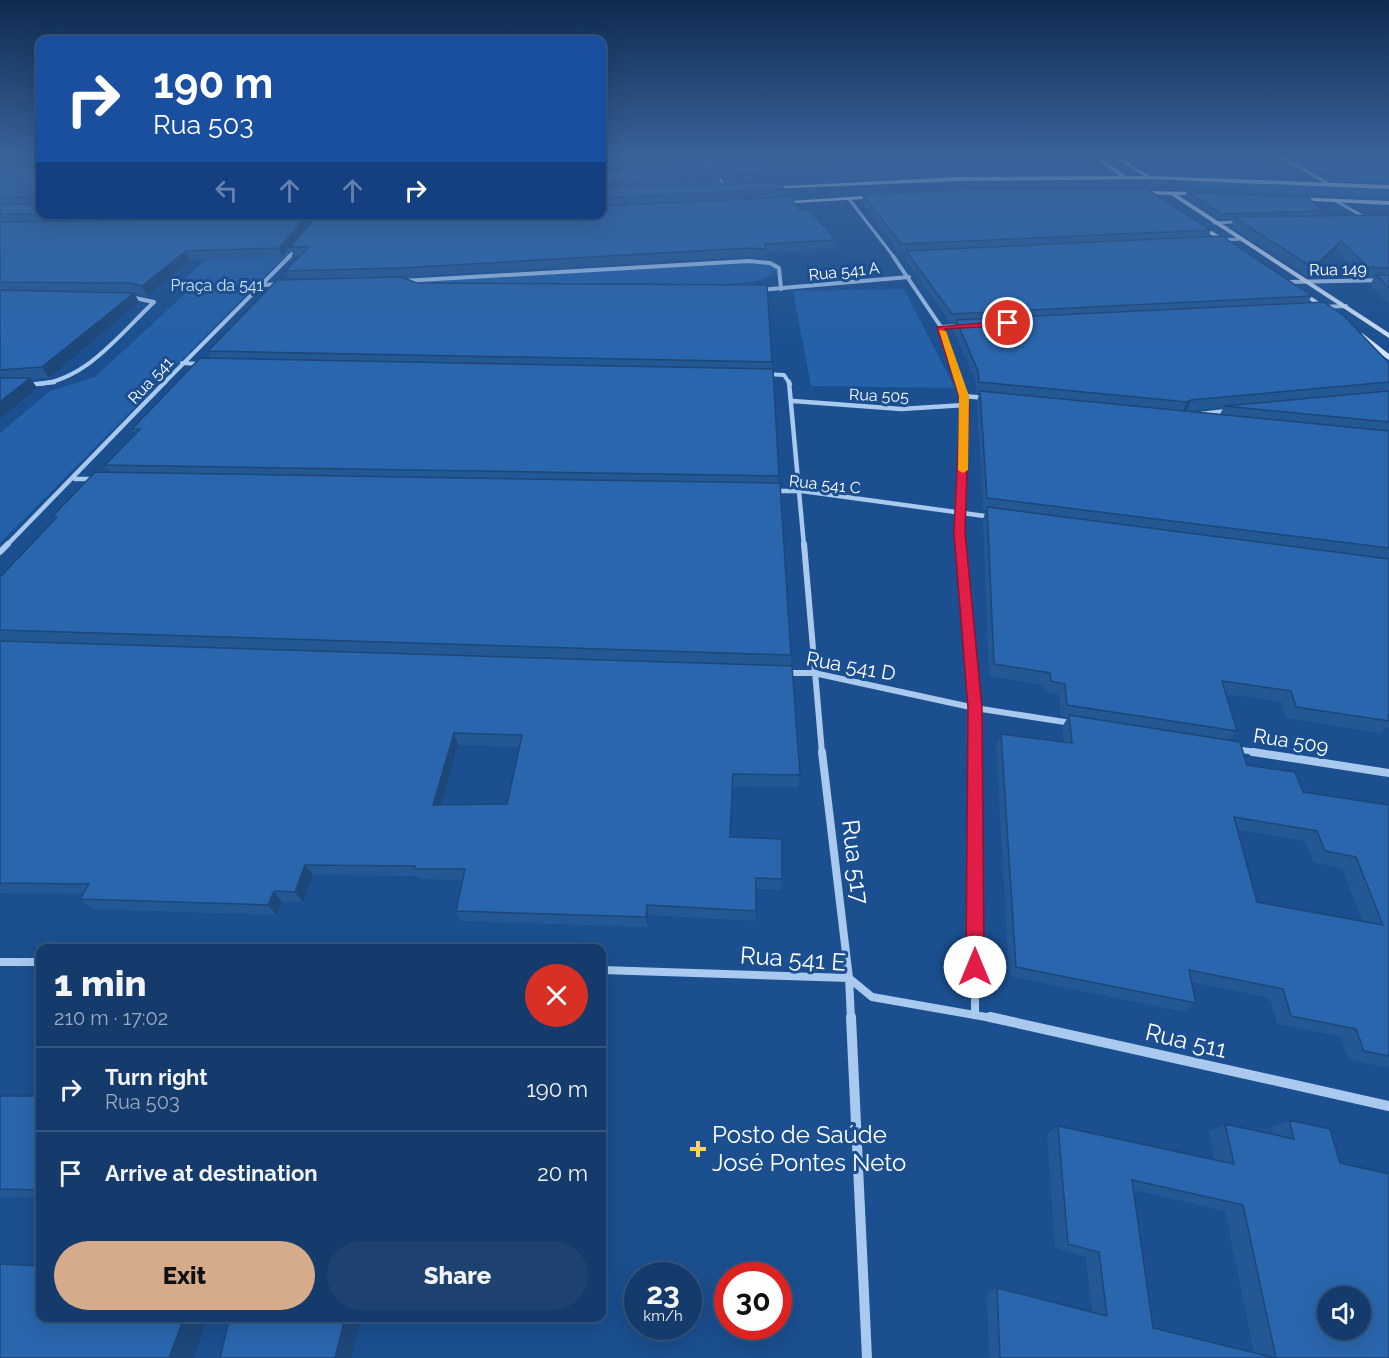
<!DOCTYPE html>
<html lang="en">
<head>
<meta charset="utf-8">
<style>
	:root { --surface:#143b6b; --page:#1d4271; --text:#f1f3f6; --muted:#9dadc1; --line:#33557e; --accent:#d6ab8b }
	body { margin:0; font-family:Raleway,sans-serif; background:var(--page); color:var(--text); height:100vh; display:flex; flex-direction:column; font-size:22px; white-space:nowrap }
	* { box-sizing:border-box; margin:0 }
	p { font-size:20px; color:var(--muted) }
	.icon { flex:none; width:33px; height:33px; fill:none; stroke:currentColor; stroke-width:2; stroke-linecap:round; stroke-linejoin:round }
	.map { position:relative; flex:1; overflow:hidden }
	.drawer { position:absolute; left:36px; top:944px; width:570px; height:378px; display:flex; flex-direction:column; background:var(--surface); border-radius:12px; box-shadow:0 6px 24px #0002,0 0 0 2px var(--line) }
	.drawer>* { flex:none }
	.banner { position:absolute; left:36px; top:36px; width:570px; height:183px; border-radius:12px; box-shadow:0 6px 24px #0002,0 0 0 2px var(--line); background:#1a4fa0; color:#fff; overflow:hidden }
	.tools { position:absolute; left:1317px; top:1286px; display:grid; gap:12px }
	.tools a { display:grid; place-items:center; width:54px; height:54px; border-radius:50%; background:var(--surface); box-shadow:0 6px 24px #0002,0 0 0 2px var(--line); font-size:30px }
	.speed { position:absolute; left:624px; top:1262px; display:flex; gap:12px; font-size:30px; font-weight:700; text-align:center }
	.speed>* { display:grid; place-content:center; width:78px; height:78px; border-radius:50%; background:var(--surface); box-shadow:0 6px 24px #0002,0 0 0 2px var(--line); line-height:1 }
	.speed small { font-size:15px; font-weight:400 }
	.speed .limit { border:9px solid #d22; background:#fff; color:#111 }
	.pin { position:absolute; display:grid; place-items:center; width:51px; height:51px; color:#fff; margin:-26px; border:3px solid #fff; border-radius:50%; box-shadow:0 2px 6px #0007 }
	.me { position:absolute; width:66px; margin:-33px; rotate:0deg; stroke-linejoin:round; filter:drop-shadow(0 0 4px #0008) }
	.turn { display:flex; align-items:center; gap:21px; height:126px; padding:0 18px; font-size:27px }
	.turn .icon { width:78px; height:78px; stroke-width:2.5 }
	.turn b { display:block; font-size:42px; line-height:51px }
	.lanes { display:flex; align-items:center; height:57px; padding:0 18px; background:#0003; justify-content:center; gap:30px; direction:ltr }
	.lanes .off { opacity:.35 }
	.round { display:grid; place-items:center; flex:none; width:63px; height:63px; border-radius:32px; background:var(--page) }
	.head { display:flex; align-items:center; justify-content:space-between; height:102px; padding:0 18px }
	h1 { font-size:36px; font-weight:800; line-height:45px }
	.cta { display:flex; gap:12px; margin-top:auto; padding:12px 18px }
	.cta a { flex:1; height:69px; border-radius:36px; background:var(--accent); color:#111; font-size:24px; font-weight:800; line-height:69px; text-align:center }
	.cta a+a { background:var(--page); color:var(--text) }
	ul { padding:0; list-style:none }
	li { display:flex; align-items:center; gap:18px; height:84px; padding:0 18px; border-top:2px solid var(--line) }
	li div { flex:1 }
	li b { display:block; font-size:22px }
	li em { font-style:normal }
	.map>svg:first-child { display:block }
</style>
</head>
<body>
<div class="map">
<svg width="1389" height="1358" viewBox="0 0 1389 1358">
	<rect width="100%" height="100%" fill="#1b4f8f"/>
	<path fill="#2461a8" d="M1296,158H1389V182L1342,181Z
		M1188,180L1389,189V198L1194,188L1182,182Z
		M240,228L309,232L0,543V433L50,391L95,377L189,290L177,286Z
		M764,262L775,266L778,270C765,284 742,282 725,284L394,283Z
		M904,289L955,388L811,386L793,291Z"/>
	<g fill="none" stroke-linecap="round" stroke-linejoin="round">
		<path stroke="#a9c9ee" stroke-width="3" d="M703,158L727,188
			M1283,158L1331,185
			M849,199L894,257
			M1334,200L1366,218
			M1214,223L1238,222
			M1222,240L1242,239
			M288,257L297,248"/>
		<path stroke="#a9c9ee" stroke-width="4" d="M893,256L941,327L960,384
			M402,281L749,261L770,263L779,268L781,289
			M1287,282L1389,280
			M263,285L281,284
			M760,290L909,277
			M1322,307L1346,306
			M941,327L962,326
			M182,363L200,364
			M765,374L784,375L790,384
			M40,384C87,379 121,333 154,302L130,297
			M163,384L290,256"/>
		<path stroke="#a9c9ee" stroke-width="4.5" d="M789,382L804,546
			M959,382L964,396L961,546
			M28,385L54,382
			M964,396L985,398
			M793,401L901,409L965,405
			M1201,414L1227,411
			M75,479H94
			M773,491H802L992,517
			M6,546L165,382"/>
		<path stroke="#a9c9ee" stroke-width="6" d="M804,544L822,753
			M961,544L975,708V753
			M0,552L8,544
			M786,673H814L975,708L1071,723
			M1235,749L1262,753"/>
		<path stroke="#a9c9ee" stroke-width="8" d="M822,752L849,978L851,1019
			M975,752V1014
			M1253,752L1389,773
			M0,962H40
			M602,970L849,978L872,997L997,1019"/>
		<path stroke="#a9c9ee" stroke-width="10" d="M851,1017L867,1358
			M990,1017L1389,1106"/>
		<path fill="#d6e6fa" fill-rule="evenodd" d="M1095,158H1100L1126,176H1144L1115,158H1120L1150,176L1389,185V189L1149,179L959,181L768,189L765,187L959,177L1119,176Z
			M1135,191L1204,192L1202,195H1178L1389,333V338L1171,195L1133,194Z
			M878,195L880,198L779,204L776,202Z
			M1292,197L1389,201V205L1294,200Z
			M1196,221L1198,222L1235,246L1230,247L1194,224Z
			M1295,288H1299L1332,311L1327,312L1295,290Z
			M1356,333H1362L1389,354V360L1356,337Z"/>
	</g>
	<path fill="#245895" fill-rule="evenodd" d="M0,158H40V214H317L314,218L306,219L308,226L323,217L322,214H602V158L702,163L720,177V184H729L715,163L707,158H759L773,175V182L784,189V197L836,240L835,249L765,253V258L749,257L401,277L417,283L772,362V369L779,476L778,483L791,655L790,666L800,775L798,787L732,786L730,837L782,879L781,890L756,889V911L755,921L648,915V927L461,921L456,911L462,880L420,879L418,876L313,875L303,902H282L277,915L93,909L80,899L83,894L0,893V575H2L54,520L52,517L110,472L105,465L135,434L132,429L211,358L208,351L289,280L285,271L300,256H294L290,248L282,257L190,260L147,296L134,293L139,302L49,378L31,379L37,388L0,419ZM458,745L520,747L507,804L441,805Z
		M829,158H1089V166L1086,174L959,175L845,180Z
		M1187,192L1322,211L1320,216L1389,215V304L1370,285L1374,277L1362,276L1336,250L1308,277L1230,226L1234,219H1219L1185,197Z
		M863,195L1211,230L1208,237L1312,296L1308,302L1389,363V728H1385L1380,733L1286,718L1281,702L1226,694L1237,731L1229,740L1247,765L1303,792L1389,805V1068L1348,1059L1341,1037L1277,1024L1270,998L1192,982L1196,1003L1184,1012L1009,976L996,745L1001,734L1064,742L1062,727L1068,717L1061,716L1059,695L1045,692L1044,685L989,676L983,519L986,510H983L977,402L979,393H976V382L953,330L955,322H950L905,259L906,252H899L862,202ZM1224,407L1220,414L1186,411ZM1238,830L1305,841L1313,862L1342,868L1363,922L1257,902Z
		M0,1096H40V1197H0Z
		M1289,1120L1340,1163L1389,1358H989L987,1292L997,1288L1092,1312L1086,1257L1055,1248L1047,1134L1058,1126L1214,1160L1209,1132L1225,1124L1272,1134L1271,1128ZM1133,1190L1225,1211L1254,1353L1153,1328Z"/>
	<path fill="#1d4779" d="M36,158L40,166L0,170V162Z
		M678,158H702V163L602,172V164Z
		M306,218L308,227L282,257L279,248Z
		M1341,241L1336,250L1308,277L1313,268Z
		M186,251L190,260L147,296L142,286Z
		M134,293L139,302L49,378L42,367Z
		M30,378L37,388L0,419V402Z
		M1191,400L1186,411L1182,413L1187,402Z
		M454,733L458,745L438,816L433,805Z
		M305,865L313,875L303,902L295,892Z
		M274,891L282,902L277,915L268,905Z
		M647,905L648,915V927L646,917Z
		M184,1317H208L194,1358H169Z
		M345,1317H362L351,1358H335Z"/>
	<path fill="#2a66ad" stroke="#1d4779" stroke-width="1.5" fill-rule="evenodd" d="M0,158H40V214H0V205L38,203L35,196L0,198V169L36,166L39,162L36,158L0,162Z
		M602,158H678L602,164Z
		M716,158H759L773,175L729,176Z
		M836,158H1089V166L961,167L846,171Z
		M708,162L720,177L602,182V172Z
		M779,182L784,189L602,198V188Z
		M971,189H1147L1211,230L901,244L863,195Z
		M1187,192L1309,198L1322,211L1222,214Z
		M790,197L800,210H809L836,240L765,244V249L749,248L400,268L285,271L309,247H290L315,218L381,214H602V206Z
		M1389,215V268L1368,267L1341,241L1313,268L1234,217Z
		M306,218L279,248L186,251L142,286L131,283L0,282V222Z
		M1222,236L1312,296L952,314L906,251Z
		M1376,275H1389V288Z
		M401,277L417,283L767,285L772,362L208,351L277,280Z
		M0,290L134,293L42,367L0,370Z
		M1324,302L1344,316L1389,363V382L1191,400L1187,402L979,382L978,371L956,320Z
		M200,358L773,369L779,476L105,465L140,429H132Z
		M0,378H30L0,402Z
		M980,391L1389,431V548L987,498Z
		M1389,391V422L1224,406Z
		M95,472L780,483L791,655L0,630V575H2L57,517H52Z
		M987,507L1389,559V715H1388L1389,721L1296,707L1291,691L1222,681L1237,731L1067,705L1065,684L1051,681L1050,673L994,664Z
		M0,641L792,666L800,775L733,774L730,837L782,839V879L756,878V911L647,905L646,917L456,911L465,869H414L415,866L305,865L295,892L274,891L268,905L80,899L89,884L0,883ZM454,733L522,735L507,804L433,805Z
		M1069,715L1240,742L1247,765L1295,772L1303,792L1389,805V1056L1364,1051L1356,1029L1291,1016L1283,989L1189,970L1196,1003L1016,967L1001,734L1072,743ZM1234,817L1317,831L1325,851L1356,857L1383,925L1257,902Z
		M0,1096H40V1190L0,1189Z
		M1289,1120L1330,1129L1340,1163L1389,1174V1358H1276L1243,1205L1132,1180L1153,1328L1275,1358H1000L997,1288L1107,1316L1099,1252L1068,1244L1058,1126L1234,1164L1225,1124L1294,1139ZM1328,1296H1360V1329H1328Z
		M0,1264L40,1266V1317H184L169,1358H0Z
		M230,1317H345L335,1358H220Z"/>
	<linearGradient id="sky" x2="0" y2="1"><stop stop-color="#0f2b4f"/><stop offset="0.45" stop-color="#39639b"/><stop offset="1" stop-color="#39639b" stop-opacity="0"/></linearGradient>
	<rect width="1389" height="348" fill="url(#sky)"/>
	<path fill="#e11d48" stroke="#92132f" stroke-width="1.5" d="M1008,321L1011,325L945,329L969,405L965,532L982,708L984,967L981,973L975,976L969,973L966,967L968,708L954,532L960,405L959,396L937,327Z"/>
	<path fill="#f59e0b" d="M939,330L946,331L969,396L968,470L963,473L958,470L959,396Z"/>
	<path fill="#ffd166" stroke="#1b4f8f" stroke-width="2" d="M695 1140h6v6h6v6h-6v6h-6v-6h-6v-6h6z"/>
	<g text-anchor="middle" stroke-width="6" stroke-linejoin="round" paint-order="stroke">
		<g font-size="16" fill="#fff" stroke="#1b4f8f">
			<text transform="translate(1338 269) rotate(-1)" y="6">Rua 149</text>
			<text transform="translate(844 271) rotate(-6)" y="6">Rua 541 A</text>
			<text transform="translate(150 380) rotate(-47)" y="6">Rua 541</text>
			<text transform="translate(879 395) rotate(2)" y="6">Rua 505</text>
			<text transform="translate(825 484) rotate(6)" y="6">Rua 541 C</text>
		</g>
		<g font-size="16" fill="#cfe3fa" stroke="#1b4f8f">
			<text x="217" y="291">Praça da 541</text>
		</g>
		<g font-size="20" fill="#fff" stroke="#1b4f8f">
			<text transform="translate(851 666) rotate(10)" y="7">Rua 541 D</text>
			<text transform="translate(1291 741) rotate(9)" y="7">Rua 509</text>
		</g>
		<g font-size="24" fill="#fff" stroke="#1b4f8f">
			<text transform="translate(855 862) rotate(83)" y="8">Rua 517</text>
			<text transform="translate(793 959) rotate(4)" y="8">Rua 541 E</text>
			<text transform="translate(1186 1041) rotate(13)" y="8">Rua 511</text>
		</g>
		<g font-size="24" fill="#fff" stroke="#1b4f8f" text-anchor="start">
			<text x="712" y="1143">Posto de Saúde<tspan x="712" dy="28">José Pontes Neto</tspan></text>
		</g>
	</g>
</svg>
<div class="tools">
<a><svg class="icon" aria-label="sound" viewBox="0 0 24 24"><path d="M4 9h4l5-4v14l-5-4H4zM17 9q2 3 0 6"/></svg></a>
</div>
<div class="speed"><div>23<small>km/h</small></div><div class="limit">30</div></div>
<div class="pin" style="left:1008px;top:323px;background:#d93025"><svg class="icon" aria-label="arrive" viewBox="0 0 24 24"><path d="M6 21V4h12l-3 4 3 4H6"/></svg></div>
<svg class="me" style="left:975px;top:967px" viewBox="-20 -20 40 40"><circle r="19" fill="#fff"/><path d="M0-13L10 11 0 6-10 11z" fill="#e11d48"/></svg>
<div class="banner">
<div class="turn"><svg class="icon" aria-label="right" viewBox="0 0 24 24"><path d="M7 20v-9h11M14 6l5 5-5 5"/></svg><div><b>190 m</b>Rua 503</div></div>
<div class="lanes"><svg class="icon off" aria-label="left" viewBox="0 0 24 24"><path d="M17 20v-9H6M10 6l-5 5 5 5"/></svg><svg class="icon off" aria-label="ahead" viewBox="0 0 24 24"><path d="M12 20V5M6 11l6-6 6 6"/></svg><svg class="icon off" aria-label="ahead" viewBox="0 0 24 24"><path d="M12 20V5M6 11l6-6 6 6"/></svg><svg class="icon" aria-label="right" viewBox="0 0 24 24"><path d="M7 20v-9h11M14 6l5 5-5 5"/></svg></div>
</div>
<section class="drawer">
<div class="head"><div><h1>1 min</h1><p>210 m · 17:02</p></div><a class="round" style="background:#d93025;color:#fff"><svg class="icon" aria-label="close" viewBox="0 0 24 24"><path d="M6 6l12 12M18 6L6 18"/></svg></a></div>
<ul>
<li><svg class="icon" aria-label="right" viewBox="0 0 24 24"><path d="M7 20v-9h11M14 6l5 5-5 5"/></svg><div><b>Turn right</b><p>Rua 503</p></div><em>190 m</em></li>
<li><svg class="icon" aria-label="arrive" viewBox="0 0 24 24"><path d="M6 21V4h12l-3 4 3 4H6"/></svg><div><b>Arrive at destination</b></div><em>20 m</em></li>
</ul>
<div class="cta"><a>Exit</a><a>Share</a></div>
</section>
</div>
</body>
</html>
